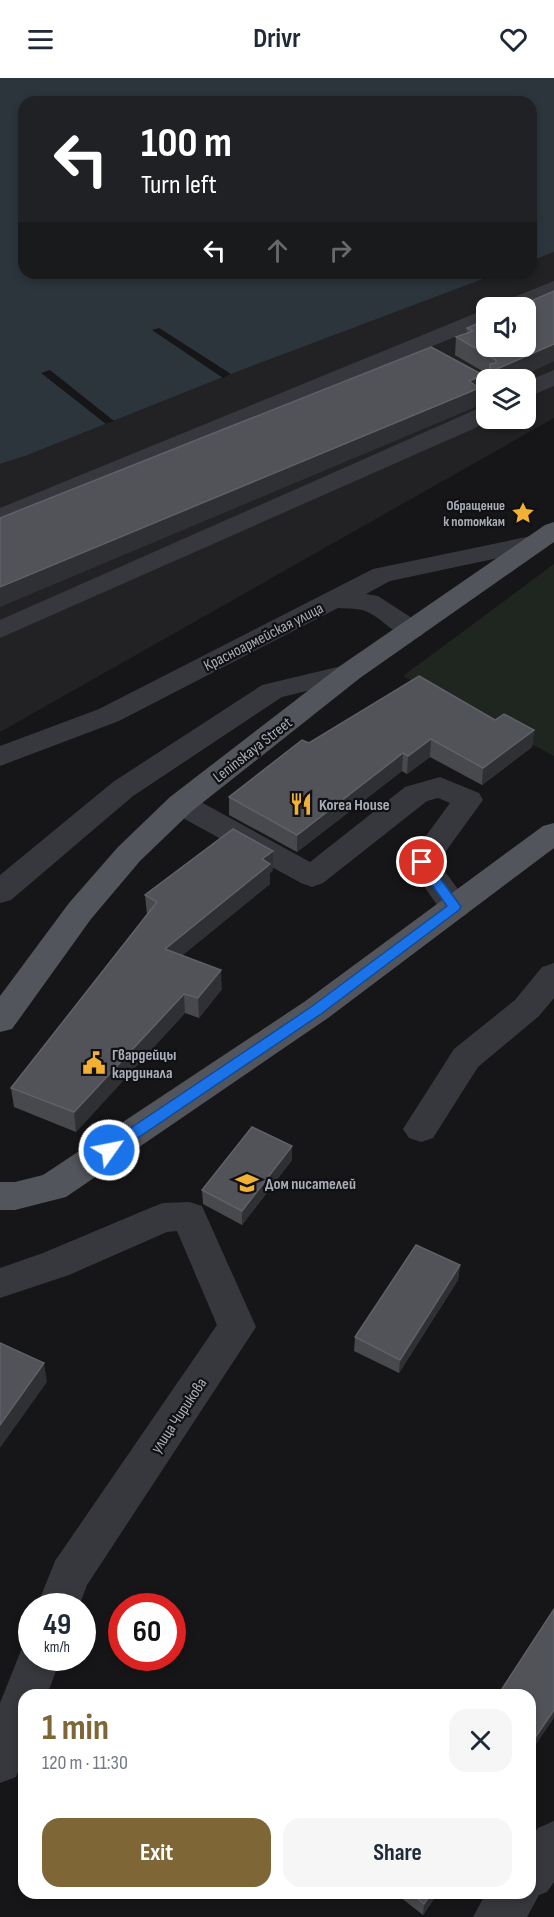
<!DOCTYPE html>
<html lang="en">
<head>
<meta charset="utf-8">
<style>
	:root { --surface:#fff; --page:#f6f6f7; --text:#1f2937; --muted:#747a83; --accent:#7e6636 }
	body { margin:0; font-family:"Sofia Sans Condensed",sans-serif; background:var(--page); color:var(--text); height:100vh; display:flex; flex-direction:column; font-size:22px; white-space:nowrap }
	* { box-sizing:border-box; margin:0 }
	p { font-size:20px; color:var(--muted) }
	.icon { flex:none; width:33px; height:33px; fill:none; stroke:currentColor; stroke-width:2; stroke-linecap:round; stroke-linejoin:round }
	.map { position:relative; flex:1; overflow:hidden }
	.details { position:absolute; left:18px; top:1611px; width:518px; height:210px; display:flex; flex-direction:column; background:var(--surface); border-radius:18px; box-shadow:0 3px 9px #0003 }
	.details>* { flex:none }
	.hud { position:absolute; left:18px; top:18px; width:519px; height:183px; border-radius:18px; box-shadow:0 3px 9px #0003; background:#202124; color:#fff; overflow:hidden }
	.controls { position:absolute; left:476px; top:219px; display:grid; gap:12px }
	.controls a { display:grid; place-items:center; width:60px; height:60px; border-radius:12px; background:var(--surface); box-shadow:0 3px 9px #0003; font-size:30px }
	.speed { position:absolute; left:18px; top:1515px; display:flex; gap:12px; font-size:30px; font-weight:700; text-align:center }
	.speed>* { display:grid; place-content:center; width:78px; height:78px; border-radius:50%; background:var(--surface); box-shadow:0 3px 9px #0003; line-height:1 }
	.speed small { font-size:15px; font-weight:400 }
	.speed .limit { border:9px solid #d22; background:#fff; color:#111 }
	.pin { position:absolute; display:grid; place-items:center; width:51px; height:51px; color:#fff; margin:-26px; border:3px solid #fff; border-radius:50%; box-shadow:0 2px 6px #0007 }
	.me { position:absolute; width:66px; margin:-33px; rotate:57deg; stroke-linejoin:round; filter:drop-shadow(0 0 4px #0008) }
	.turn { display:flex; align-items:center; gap:21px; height:126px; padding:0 24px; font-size:27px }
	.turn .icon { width:78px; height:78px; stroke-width:2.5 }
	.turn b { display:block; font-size:42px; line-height:51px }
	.lanes { display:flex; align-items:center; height:57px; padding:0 24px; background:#0003; justify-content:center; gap:30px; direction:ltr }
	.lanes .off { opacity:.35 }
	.round { display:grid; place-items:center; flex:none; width:63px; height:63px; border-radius:18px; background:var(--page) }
	.overview { display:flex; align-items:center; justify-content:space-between; height:102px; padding:0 24px }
	h1 { font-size:36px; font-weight:700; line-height:45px; color:var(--accent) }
	.cta { display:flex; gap:12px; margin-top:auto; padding:12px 24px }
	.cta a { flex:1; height:69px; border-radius:18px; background:var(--accent); color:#fff; font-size:24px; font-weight:700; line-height:69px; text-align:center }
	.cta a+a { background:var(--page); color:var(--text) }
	header { display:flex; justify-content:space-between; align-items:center; height:78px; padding:0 24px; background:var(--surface); font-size:27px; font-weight:700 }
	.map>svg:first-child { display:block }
</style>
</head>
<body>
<header><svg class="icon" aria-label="menu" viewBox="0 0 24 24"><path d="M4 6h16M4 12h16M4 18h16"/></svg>Drivr<svg class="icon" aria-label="heart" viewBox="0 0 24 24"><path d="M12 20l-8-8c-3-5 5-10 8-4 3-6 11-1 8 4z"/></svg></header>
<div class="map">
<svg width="554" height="1839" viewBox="0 0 554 1839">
	<rect width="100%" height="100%" fill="#161618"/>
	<path fill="#222225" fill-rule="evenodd" d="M554,174V340L0,654V386L25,378L231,296L499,195H531V183ZM486,230H525V268H486ZM486,302H525V340H486Z"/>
	<path fill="#1e261f" d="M554,486V678L403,598Z"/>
	<path fill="#2c353c" d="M0,0H554V174L531,183V24H24V195H499L231,296L25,378L0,386Z"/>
	<path fill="#161618" d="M159,250L192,271L231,296L223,300L152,252Z
		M50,292L114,343L106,346L41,295Z"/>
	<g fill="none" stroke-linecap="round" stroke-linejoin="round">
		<path fill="#37383d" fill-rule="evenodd" d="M554,203V218L525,230H496L499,225Z
			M486,231V246L0,447V430Z
			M554,292V308L525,320V304Z
			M486,327V340H492L473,351L0,560V542Z
			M536,457L545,460L549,465L545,470L390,503L366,516L378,518L421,546L425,552L421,558C395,564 384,538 362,532C355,530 345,531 338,530L119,643L0,688V668L99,631L373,491Z
			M350,586L360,588L364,594L360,600L282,619L133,718L11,822L0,825V797L113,704L262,607Z
			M440,699L479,715L483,722L438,784L471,829L466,837L455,840L444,837L407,784L450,725L438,720L427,723L323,805L312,809L301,805L170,733L166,726L170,719L181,716L192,719L310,784L405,709Z
			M554,885V920L539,938L478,989L433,1060L421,1064L409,1060L403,1051L454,971L515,922L542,889Z
			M189,1124L202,1128L256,1249L87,1507L79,1528H37L55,1483L217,1247L177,1153L167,1154L69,1197L0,1220V1190L43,1175L150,1130L163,1125Z
			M32,1562V1580H61L47,1617H24V1679L16,1699L0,1705V1625L24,1565Z
			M554,1743V1804L547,1814L539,1817L527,1839H473L486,1815H530V1760L538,1750Z"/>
		<path fill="#53555c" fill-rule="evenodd" d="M554,444V464L360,600L192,733L140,783L91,841L12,951L0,954V918L69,825L118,769L170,719L340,588L545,447Z
			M554,745V770L328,940L66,1119L15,1132H0V1104H15L43,1097L304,924L543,748Z"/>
	</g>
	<path fill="#47494d" d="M554,213V283L513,302H488L489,297L455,277L456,259L467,255V250Z
		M495,642L534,652L532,669L482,707L430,679L407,696L402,693L297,774L229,737V719Z
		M273,773V792L270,795V806L182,877L222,911L199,940L185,935L76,1054L14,1029L11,1010L147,837L145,817Z
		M292,1082L242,1147L203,1126L202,1112Z
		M460,1187L458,1202L399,1295L354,1273L355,1259Z
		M395,1815H438L423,1837Z"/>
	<path fill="#2f3033" d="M554,266V283L513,302H489L490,294Z
		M483,297L482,315L479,316L478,328L0,529V509Z
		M534,652L532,669L482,707L483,690Z
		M431,661L430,679L407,696L408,678Z
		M403,675L402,693L297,774V757Z
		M273,773V792L270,795V806L166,891L165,871L262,781Z
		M221,892L222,911L199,940L198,920Z
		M184,916L185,935L76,1054L74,1034Z
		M292,1068V1082L242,1147V1133Z
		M460,1187L458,1202L399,1295L400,1282Z
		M44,1285L47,1304L0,1370V1347Z
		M554,1632V1640L530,1675V1667Z
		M432,1815H438L423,1837L424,1826Z"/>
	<path fill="#525359" stroke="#5f6168" stroke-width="1.5" d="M554,213V266L490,294V286L496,285V282L456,259L473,253L467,250L486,242V268H525V230H515Z
		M431,269L483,297L469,303L479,310L0,509V440Z
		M419,598L495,642L504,636L534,652L483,690L431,661L408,678L403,675L297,757L229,719L302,662L309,665Z
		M233,751L273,773L262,781L270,786L165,871L221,892L198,920L184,916L74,1034L11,1010L157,824L145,817Z
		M252,1049L292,1068L242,1133L202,1112Z
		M416,1167L460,1187L400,1282L355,1259Z
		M0,1265L44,1285L0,1347Z
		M554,1531V1632L530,1667V1617H498Z
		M411,1815H432L424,1826Z"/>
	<path fill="#1a73e8" stroke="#114b97" stroke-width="1.5" d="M422,780L426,781L459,826L461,829L459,832L321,936L114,1076H104L102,1072L104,1068L311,929L447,828L416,784Z"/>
	<defs>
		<g id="sight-bare" transform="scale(1.8)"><path d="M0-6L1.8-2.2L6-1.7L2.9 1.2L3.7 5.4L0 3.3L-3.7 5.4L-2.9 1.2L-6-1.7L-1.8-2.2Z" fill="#f2b134" stroke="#111113" stroke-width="2.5" paint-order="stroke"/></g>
		<g id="restaurant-bare" transform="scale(1.8)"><path d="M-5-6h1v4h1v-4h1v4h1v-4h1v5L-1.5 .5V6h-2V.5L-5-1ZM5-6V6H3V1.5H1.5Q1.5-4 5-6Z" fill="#f2b134" stroke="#111113" stroke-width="2.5" paint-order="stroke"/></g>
		<g id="civic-bare" transform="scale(1.8)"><path d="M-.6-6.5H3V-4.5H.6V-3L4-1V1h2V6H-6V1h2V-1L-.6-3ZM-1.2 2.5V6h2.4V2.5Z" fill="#f2b134" stroke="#111113" stroke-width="2.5" paint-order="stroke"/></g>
		<g id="school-bare" transform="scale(1.8)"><path d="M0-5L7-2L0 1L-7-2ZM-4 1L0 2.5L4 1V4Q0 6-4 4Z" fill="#f2b134" stroke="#111113" stroke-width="2.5" paint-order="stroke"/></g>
	</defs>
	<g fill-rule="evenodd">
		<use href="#sight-bare" x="523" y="435"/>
		<use href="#restaurant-bare" x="301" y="726"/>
		<use href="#civic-bare" x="94" y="985"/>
		<use href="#school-bare" x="247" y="1105"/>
	</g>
	<g text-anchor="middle" stroke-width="4.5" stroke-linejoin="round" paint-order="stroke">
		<g font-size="14" font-weight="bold" fill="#a8adb8" stroke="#111113" text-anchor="end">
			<text x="505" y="432">Обращение<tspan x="505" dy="16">к потомкам</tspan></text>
		</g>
		<g font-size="16" fill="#a8adb8" stroke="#111113">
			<text transform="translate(263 558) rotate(-27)" y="6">Красноармейская улица</text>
			<text transform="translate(252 671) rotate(-38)" y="6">Leninskaya Street</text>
			<text transform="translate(178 1337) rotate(-56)" y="6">улица Чирикова</text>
		</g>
		<g font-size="16" font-weight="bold" fill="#a8adb8" stroke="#111113" text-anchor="start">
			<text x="319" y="732">Korea House</text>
			<text x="112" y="982">Гвардейцы<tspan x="112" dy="18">кардинала</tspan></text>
			<text x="265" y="1111">Дом писателей</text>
		</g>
	</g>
</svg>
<div class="controls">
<a><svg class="icon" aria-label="sound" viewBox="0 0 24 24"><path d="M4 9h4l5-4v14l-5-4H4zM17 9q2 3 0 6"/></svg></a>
<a><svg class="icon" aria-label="layers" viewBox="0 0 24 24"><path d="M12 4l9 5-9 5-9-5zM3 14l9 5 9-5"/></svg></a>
</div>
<div class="speed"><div>49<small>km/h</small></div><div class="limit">60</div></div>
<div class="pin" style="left:422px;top:784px;background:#d93025"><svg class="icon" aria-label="arrive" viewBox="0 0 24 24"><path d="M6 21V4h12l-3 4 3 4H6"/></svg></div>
<svg class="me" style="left:109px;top:1072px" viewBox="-20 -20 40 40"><circle r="17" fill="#1a73e8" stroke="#fff" stroke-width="3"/><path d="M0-11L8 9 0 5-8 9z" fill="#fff"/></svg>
<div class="hud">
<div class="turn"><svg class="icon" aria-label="left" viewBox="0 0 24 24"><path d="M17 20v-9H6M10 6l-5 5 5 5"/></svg><div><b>100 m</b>Turn left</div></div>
<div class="lanes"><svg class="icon" aria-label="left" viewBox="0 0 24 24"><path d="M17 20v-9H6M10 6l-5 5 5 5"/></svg><svg class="icon off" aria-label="ahead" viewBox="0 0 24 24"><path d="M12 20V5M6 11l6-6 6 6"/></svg><svg class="icon off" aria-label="right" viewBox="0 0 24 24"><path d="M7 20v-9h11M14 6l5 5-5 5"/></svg></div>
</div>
<section class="details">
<div class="overview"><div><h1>1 min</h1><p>120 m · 11:30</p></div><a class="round"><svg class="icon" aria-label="close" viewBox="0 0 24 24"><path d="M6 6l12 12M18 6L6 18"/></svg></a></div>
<div class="cta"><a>Exit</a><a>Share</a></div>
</section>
</div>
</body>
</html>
